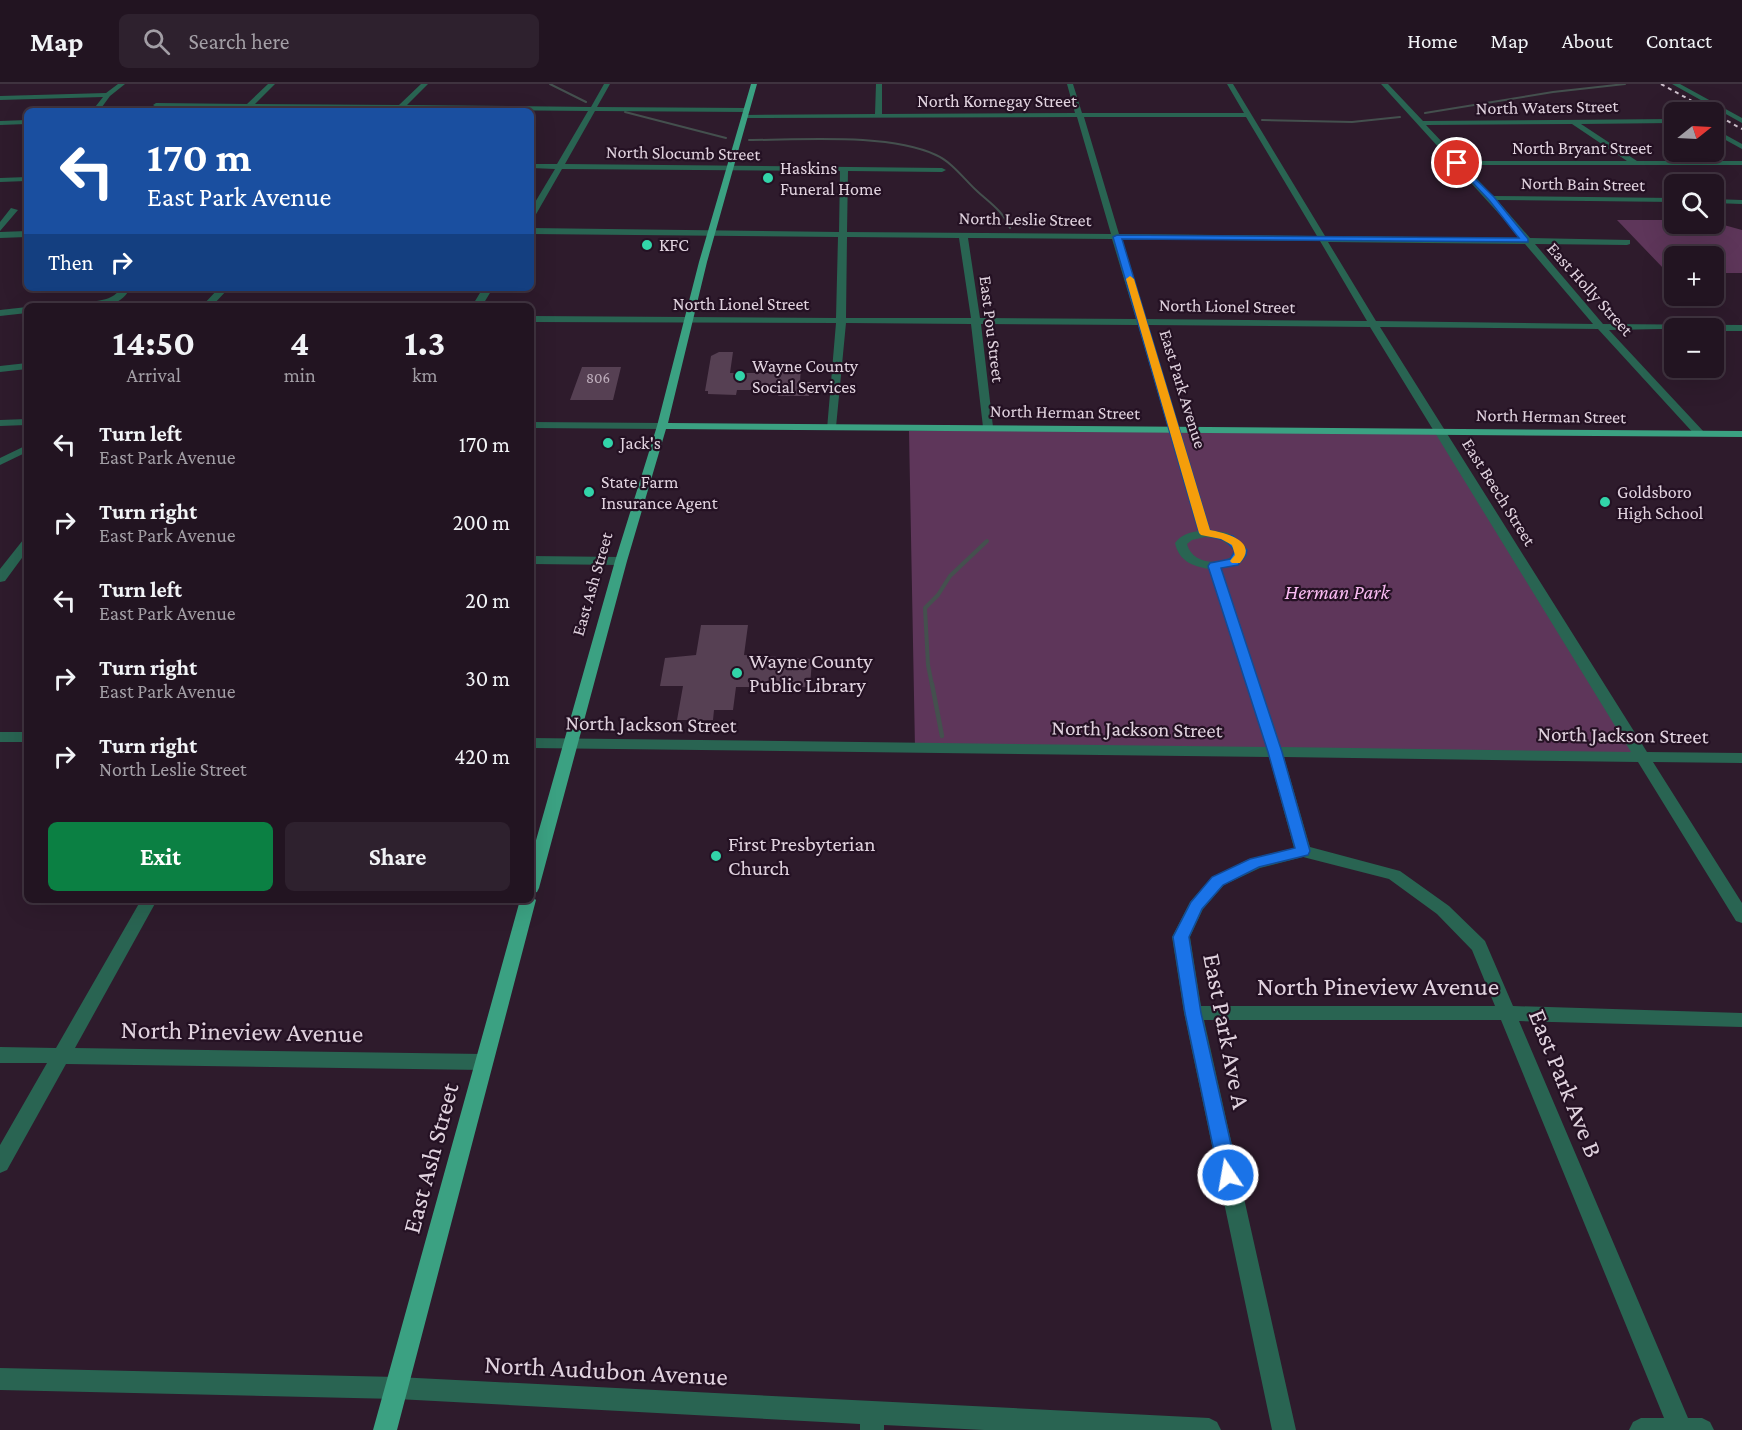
<!DOCTYPE html>
<html lang="en">
<head>
<meta charset="utf-8">
<style>
	:root { --surface:#221421; --page:#2e212e; --text:#f1f3f6; --muted:#a29ea5; --line:#3f333f; --accent:#0b8043 }
	body { margin:0; font-family:"Crimson Pro",serif; background:var(--page); color:var(--text); height:100vh; display:flex; flex-direction:column; font-size:22px; white-space:nowrap }
	* { box-sizing:border-box; margin:0 }
	p { font-size:20px; color:var(--muted) }
	.icon { flex:none; width:33px; height:33px; fill:none; stroke:currentColor; stroke-width:2; stroke-linecap:round; stroke-linejoin:round }
	.map { position:relative; flex:1; overflow:hidden }
	.side { position:absolute; left:24px; top:219px; width:510px; height:600px; display:flex; flex-direction:column; background:var(--surface); border-radius:9px; box-shadow:0 6px 24px #0002,0 0 0 2px var(--line) }
	.side>* { flex:none }
	.hud { position:absolute; left:24px; top:24px; width:510px; height:183px; border-radius:9px; box-shadow:0 6px 24px #0002,0 0 0 2px var(--line); background:#1a4fa0; color:#fff; overflow:hidden }
	.needle { width:39px; rotate:72deg }
	.fabs { position:absolute; left:1664px; top:18px; display:grid; gap:12px }
	.fabs a { display:grid; place-items:center; width:60px; height:60px; border-radius:9px; background:var(--surface); box-shadow:0 6px 24px #0002,0 0 0 2px var(--line); font-size:30px }
	.pin { position:absolute; display:grid; place-items:center; width:51px; height:51px; color:#fff; margin:-26px; border:3px solid #fff; border-radius:50%; box-shadow:0 2px 6px #0007 }
	.me { position:absolute; width:66px; margin:-33px; rotate:348deg; stroke-linejoin:round; filter:drop-shadow(0 0 4px #0008) }
	.turn { display:flex; align-items:center; gap:21px; height:126px; padding:0 24px; font-size:27px }
	.turn .icon { width:78px; height:78px; stroke-width:2.5 }
	.turn b { display:block; font-size:42px; line-height:51px }
	.then { display:flex; align-items:center; height:57px; padding:0 24px; background:#0003; gap:12px; font-size:22px }
	.eta { display:flex; justify-content:space-evenly; align-items:center; height:102px; text-align:center }
	.eta b { font-size:36px; font-weight:700; line-height:42px }
	.primary-button { display:flex; gap:12px; margin-top:auto; padding:12px 24px }
	.primary-button a { flex:1; height:69px; border-radius:9px; background:var(--accent); color:#fff; font-size:24px; font-weight:700; line-height:69px; text-align:center }
	.primary-button a+a { background:var(--page); color:var(--text) }
	ul { padding:0; list-style:none }
	li { display:flex; align-items:center; gap:18px; height:78px; padding:0 24px }
	li div { flex:1 }
	li b { display:block; font-size:22px }
	li em { font-style:normal }
	header { display:flex; align-items:center; gap:36px; box-sizing:border-box; height:84px; padding:0 30px; background:var(--surface); border-bottom:2px solid var(--line) }
	header strong { font-size:28px }
	nav { display:flex; gap:33px; margin-inline-start:auto; font-size:21px }
	.search { width:420px; height:54px; background:var(--page); display:flex; align-items:center; gap:15px; box-sizing:border-box; padding:0 21px; border-radius:9px; color:var(--muted); font-size:22px }
	.map>svg:first-child { display:block }
</style>
</head>
<body>
<header>
<strong>Map</strong>
<div class="search"><svg class="icon" aria-label="search" viewBox="0 0 24 24"><circle cx="10" cy="10" r="6"/><path d="M15 15l6 6"/></svg>Search here</div>
<nav><a>Home</a><a>Map</a><a>About</a><a>Contact</a></nav>
</header>
<div class="map">
<svg width="1742" height="1346" viewBox="0 0 1742 1346">
	<rect width="100%" height="100%" fill="#2e1b2c"/>
	<path fill="#5e365a" d="M1617,136H1674V140L1713,138L1742,146V189H1713V172H1674V188L1664,185Z
		M909,347H1440L1642,672L915,664Z"/>
	<g fill="none" stroke-linecap="round" stroke-linejoin="round">
		<path stroke="#44504e" stroke-width="2" d="M550,0L586,18
			M625,28L726,54
			M1425,29L1553,8L1625,0
			M1262,36L1352,38L1400,33
			M749,56C802,56 888,49 936,71C952,78 964,95 977,107C990,119 1003,127 1010,144"/>
		<path stroke="#44504e" stroke-width="4" d="M932,601L928,581L925,524L938,511L950,492L987,457"/>
		<path stroke="#44504e" stroke-width="4.5" d="M932,600L942,652"/>
	</g>
	<path fill="#564053" d="M719,268H733L730,289H782L783,284H801L800,298H811L809,312H778L779,306H737L736,311L708,310V307H705L711,272Z
		M582,283H621L613,316H570Z
		M701,541H748L744,571L812,575L810,603H736L733,626H714L713,636H677L683,602H660L665,574L696,571Z"/>
	<g fill="none" stroke-linecap="round" stroke-linejoin="round">
		<path fill="#296452" fill-rule="evenodd" d="M118,0H125L110,12L99,27H92L103,13L0,16V12L106,9Z
			M268,0H275L255,20L399,21L421,0H428L407,21L591,23L604,0H610L597,23L747,24L750,26L747,28L595,27L565,80L942,84L946,86L942,88L848,87L847,148L1111,150L1077,33L745,34L743,31L875,30L876,0H882V30L1075,29L1067,0H1073L1082,29H1244L1227,0H1233L1325,152L1521,154L1381,0H1388L1423,37L1674,35V39L1581,40L1637,77H1742V81H1464L1493,112L1674,114V118L1497,116L1530,154L1630,156V160L1627,161L1535,160L1603,240L1742,241V247H1713V244L1609,246L1704,348V352H1696L1598,245L1380,243L1647,668L1742,669V679L1653,678L1742,819V839L1736,837L1638,678L1284,673L1310,763L1400,787L1449,822L1485,857L1513,922L1742,929V943L1519,937L1688,1334H1702L1710,1338L1714,1346H1629L1633,1338L1641,1334H1664L1501,936H1204L1296,1346H1272L1184,929L1172,853L1190,818L1212,793L1249,775L1294,764L1269,673L531,664V654L1266,663L1209,485C1192,482 1179,477 1175,459C1181,451 1188,449 1198,447L1138,241L981,240L993,343L988,346L983,343L971,240L846,239L836,343L835,345H827L836,239L531,238V232L836,234L838,153L531,150V144L839,148L840,87L562,85L535,132L531,134V125L555,85L531,84V80H557L588,27L403,25L399,27L396,25L250,24L246,26L243,24L156,23L153,21L156,19L247,20ZM1084,33H1246L1317,152L1119,150ZM1572,40L1627,77H1460L1426,41ZM847,153L959,154L971,234H846ZM968,154L1112,155L1136,235L980,234ZM1121,155L1320,157L1367,237L1145,235ZM1328,158L1525,160L1593,240L1376,237ZM1147,241L1370,243L1631,668L1281,663L1221,484C1232,483 1241,480 1247,471L1245,462L1228,449L1210,446ZM1205,453L1220,455L1233,464L1235,470C1220,483 1192,480 1187,460L1192,456ZM1303,773L1389,795L1437,830L1472,866L1495,922H1201L1190,853L1203,825L1224,801L1260,784Z
			M1672,0H1680L1742,34V39Z
			M27,36V40L0,41V37Z
			M1713,44L1742,60V65L1713,49Z
			M27,93V97L0,98V94Z
			M1713,115L1742,116V120L1713,119Z
			M11,124L18,126L0,147V138Z
			M27,147V153L0,154V148Z
			M120,204H130C119,228 88,222 65,222L70,219C86,217 113,220 120,204Z
			M219,204H229L212,222H202Z
			M483,204H493L482,222H472Z
			M27,223V229L0,232V226Z
			M27,279V285L0,288V282Z
			M27,335V341L0,342V336Z
			M531,338L662,339L667,342L662,345L531,344Z
			M27,361V368L0,381V374Z
			M27,455V467L5,497L0,498V485L23,456Z
			M531,472L621,473L627,477L621,481L531,480Z
			M0,648H27V658H0Z
			M141,816H157L75,964L483,970L490,973L492,978L490,983L483,986L66,980L7,1086L0,1089V1061L47,979H0V963L56,964Z
			M0,1284L397,1293L1209,1334L1217,1338L1221,1346H984L884,1341V1346H860V1340L397,1315L0,1306Z"/>
		<path fill="#3ba182" fill-rule="evenodd" d="M751,0H757L707,178L668,339L1742,347V353L666,345L627,477L539,804L537,808L531,810V774L615,477L657,342L699,178Z
			M531,811L536,816L397,1346H373L520,816H531Z"/>
		<path stroke="#cec0cc" stroke-width="2" stroke-dasharray="4 4" stroke-linecap="butt" d="M1661,0L1712,28
			M1713,29L1742,45"/>
	</g>
	<path fill="#1a73e8" stroke="#114b97" stroke-width="1.5" d="M1457,77L1494,113L1528,155V158L1122,155L1210,447L1233,452L1247,466L1246,471L1238,481L1221,484L1282,668L1310,767L1308,771L1259,783L1223,801L1202,825L1189,853L1201,929L1238,1091L1235,1097L1228,1099L1222,1097L1219,1091L1185,929L1173,853L1191,818L1212,793L1250,775L1295,764L1268,668L1208,482L1210,479L1230,475L1235,467L1226,457L1199,449L1113,153L1117,151L1519,154L1489,116L1455,80Z"/>
	<path fill="#f59e0b" d="M1130,192L1134,195L1210,446C1226,449 1259,457 1240,479H1232L1230,477L1235,471L1232,461L1221,455L1201,451L1199,449L1126,195Z"/>
	<g fill="#32d4a9" stroke="#241123" stroke-width="2">
		<circle cx="768" cy="94" r="6"/>
		<circle cx="647" cy="161" r="6"/>
		<circle cx="740" cy="292" r="6"/>
		<circle cx="608" cy="359" r="6"/>
		<circle cx="589" cy="408" r="6"/>
		<circle cx="1605" cy="418" r="6"/>
		<circle cx="737" cy="589" r="6"/>
		<circle cx="716" cy="772" r="6"/>
	</g>
	<g text-anchor="middle" stroke-width="4.5" stroke-linejoin="round" paint-order="stroke">
		<g font-size="15" fill="#beaebc">
			<text x="598" y="299">806</text>
		</g>
		<g font-size="18" fill="#e1d3df" stroke="#241123">
			<text x="997" y="23">North Kornegay Street</text>
			<text transform="translate(1547 23) rotate(-1)" y="6">North Waters Street</text>
			<text x="1582" y="70">North Bryant Street</text>
			<text transform="translate(683 69) rotate(1)" y="6">North Slocumb Street</text>
			<text transform="translate(1583 100) rotate(1)" y="6">North Bain Street</text>
			<text transform="translate(1025 135) rotate(1)" y="6">North Leslie Street</text>
			<text transform="translate(1590 205) rotate(48)" y="6">East Holly Street</text>
			<text x="741" y="226">North Lionel Street</text>
			<text transform="translate(1227 222) rotate(1)" y="6">North Lionel Street</text>
			<text transform="translate(992 245) rotate(83)" y="6">East Pou Street</text>
			<text transform="translate(1183 305) rotate(73)" y="6">East Park Avenue</text>
			<text transform="translate(1065 328) rotate(1)" y="6">North Herman Street</text>
			<text transform="translate(1551 332) rotate(1)" y="6">North Herman Street</text>
			<text transform="translate(1499 408) rotate(58)" y="6">East Beech Street</text>
			<text transform="translate(592 500) rotate(-74)" y="6">East Ash Street</text>
		</g>
		<g font-size="18" fill="#e1d3df" stroke="#241123" text-anchor="start">
			<text x="780" y="90">Haskins<tspan x="780" dy="21">Funeral Home</tspan></text>
			<text x="659" y="167">KFC</text>
			<text x="752" y="288">Wayne County<tspan x="752" dy="21">Social Services</tspan></text>
			<text x="620" y="365">Jack's</text>
			<text x="601" y="404">State Farm<tspan x="601" dy="21">Insurance Agent</tspan></text>
			<text x="1617" y="414">Goldsboro<tspan x="1617" dy="21">High School</tspan></text>
		</g>
		<g font-size="21" font-style="italic" fill="#f9bbf2" stroke="#241123">
			<text x="1337" y="515">Herman Park</text>
		</g>
		<g font-size="21" fill="#e1d3df" stroke="#241123" text-anchor="start">
			<text x="749" y="584">Wayne County<tspan x="749" dy="24">Public Library</tspan></text>
			<text x="728" y="767">First Presbyterian<tspan x="728" dy="24">Church</tspan></text>
		</g>
		<g font-size="21" fill="#e1d3df" stroke="#241123">
			<text transform="translate(651 640) rotate(1)" y="7">North Jackson Street</text>
			<text transform="translate(1137 645) rotate(1)" y="7">North Jackson Street</text>
			<text transform="translate(1623 651) rotate(1)" y="7">North Jackson Street</text>
		</g>
		<g font-size="26" fill="#e1d3df" stroke="#241123">
			<text x="1378" y="911">North Pineview Avenue</text>
			<text transform="translate(242 947) rotate(1)" y="9">North Pineview Avenue</text>
			<text transform="translate(1227 947) rotate(79)" y="9">East Park Ave A</text>
			<text transform="translate(1566 999) rotate(68)" y="9">East Park Ave B</text>
			<text transform="translate(430 1074) rotate(-75)" y="9">East Ash Street</text>
			<text transform="translate(606 1286) rotate(3)" y="9">North Audubon Avenue</text>
		</g>
	</g>
</svg>
<div class="fabs">
<a><svg class="needle" viewBox="-14 -14 28 28"><path d="M0-13l5 13h-10z" fill="#e53935"/><path d="M0 13l5-13h-10z" fill="#a29ea5"/></svg></a>
<a><svg class="icon" aria-label="search" viewBox="0 0 24 24"><circle cx="10" cy="10" r="6"/><path d="M15 15l6 6"/></svg></a>
<a>+</a>
<a>−</a>
</div>
<div class="pin" style="left:1457px;top:79px;background:#d93025"><svg class="icon" aria-label="arrive" viewBox="0 0 24 24"><path d="M6 21V4h12l-3 4 3 4H6"/></svg></div>
<svg class="me" style="left:1228px;top:1091px" viewBox="-20 -20 40 40"><circle r="17" fill="#1a73e8" stroke="#fff" stroke-width="3"/><path d="M0-11L8 9 0 5-8 9z" fill="#fff"/></svg>
<div class="hud">
<div class="turn"><svg class="icon" aria-label="left" viewBox="0 0 24 24"><path d="M17 20v-9H6M10 6l-5 5 5 5"/></svg><div><b>170 m</b>East Park Avenue</div></div>
<div class="then">Then<svg class="icon" aria-label="right" viewBox="0 0 24 24"><path d="M7 20v-9h11M14 6l5 5-5 5"/></svg></div>
</div>
<section class="side">
<div class="eta">
<div><b>14:50</b><p>Arrival</p></div>
<div><b>4</b><p>min</p></div>
<div><b>1.3</b><p>km</p></div>
</div>
<ul>
<li><svg class="icon" aria-label="left" viewBox="0 0 24 24"><path d="M17 20v-9H6M10 6l-5 5 5 5"/></svg><div><b>Turn left</b><p>East Park Avenue</p></div><em>170 m</em></li>
<li><svg class="icon" aria-label="right" viewBox="0 0 24 24"><path d="M7 20v-9h11M14 6l5 5-5 5"/></svg><div><b>Turn right</b><p>East Park Avenue</p></div><em>200 m</em></li>
<li><svg class="icon" aria-label="left" viewBox="0 0 24 24"><path d="M17 20v-9H6M10 6l-5 5 5 5"/></svg><div><b>Turn left</b><p>East Park Avenue</p></div><em>20 m</em></li>
<li><svg class="icon" aria-label="right" viewBox="0 0 24 24"><path d="M7 20v-9h11M14 6l5 5-5 5"/></svg><div><b>Turn right</b><p>East Park Avenue</p></div><em>30 m</em></li>
<li><svg class="icon" aria-label="right" viewBox="0 0 24 24"><path d="M7 20v-9h11M14 6l5 5-5 5"/></svg><div><b>Turn right</b><p>North Leslie Street</p></div><em>420 m</em></li>
</ul>
<div class="primary-button"><a>Exit</a><a>Share</a></div>
</section>
</div>
</body>
</html>
